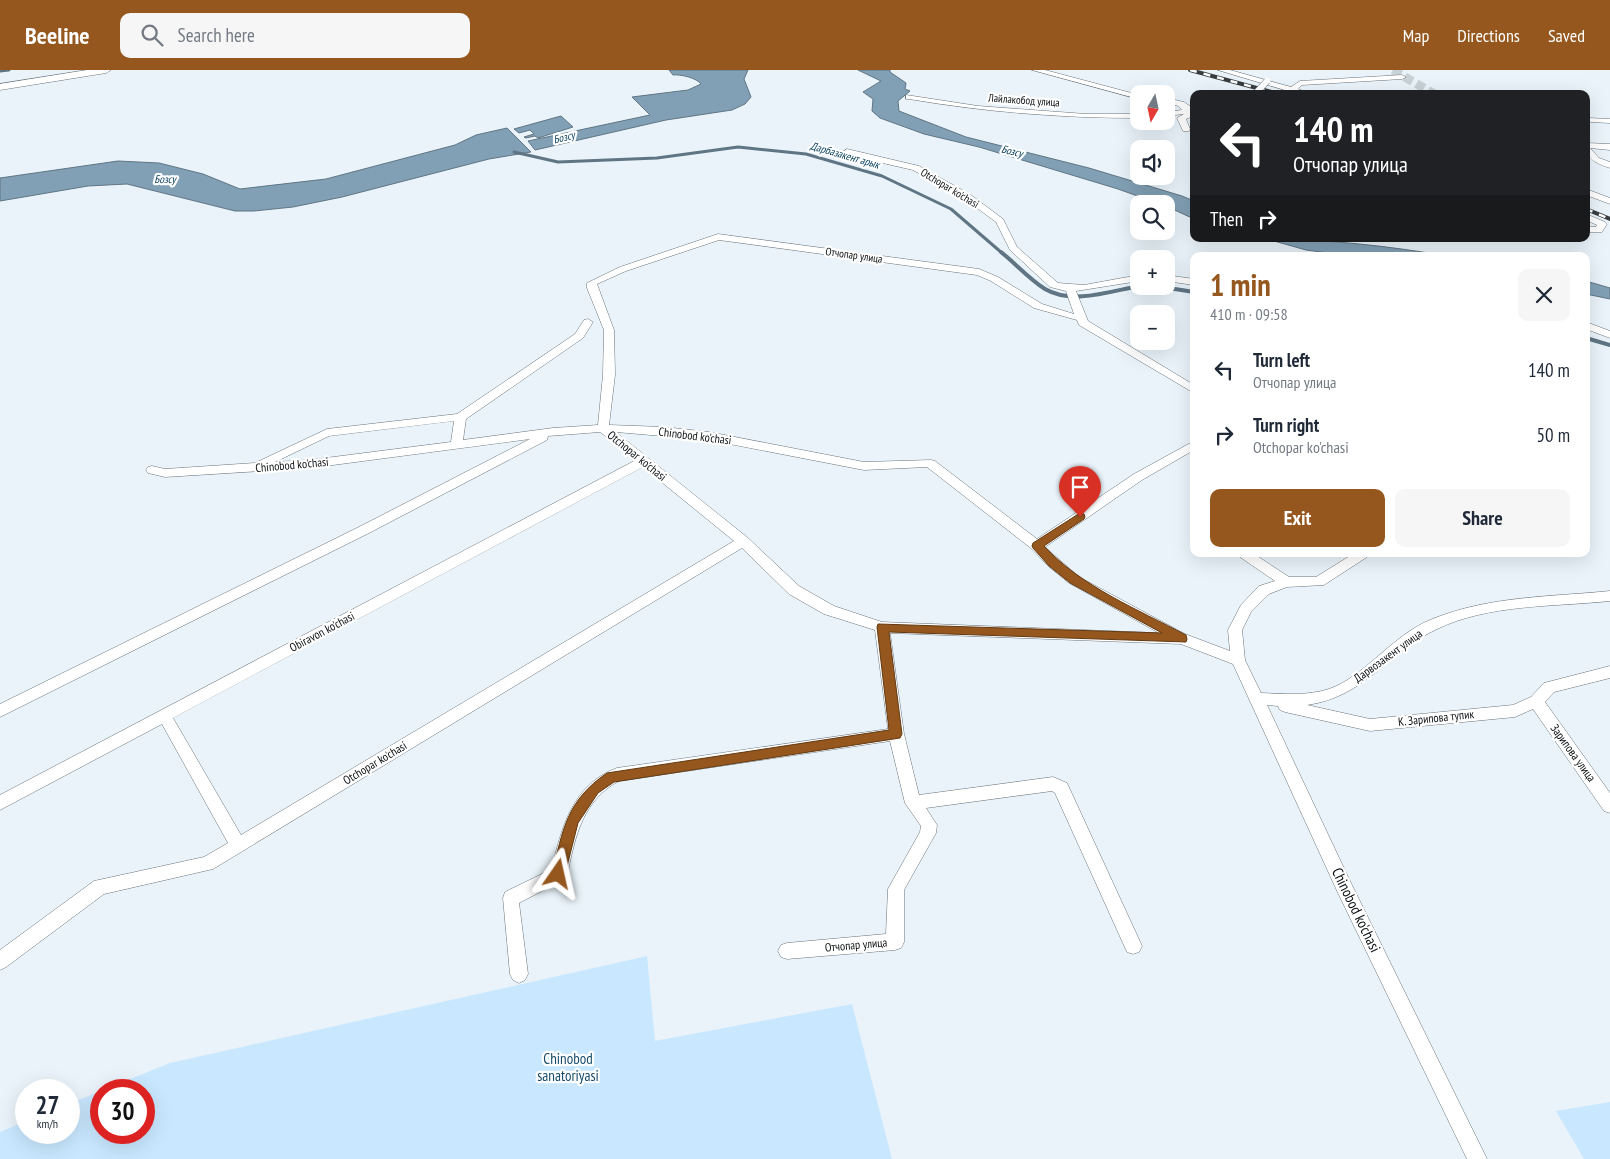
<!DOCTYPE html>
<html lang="en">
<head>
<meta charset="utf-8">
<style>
	:root { --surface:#fff; --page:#f6f6f7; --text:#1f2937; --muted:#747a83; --accent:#95571d }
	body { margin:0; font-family:"PT Sans Narrow",sans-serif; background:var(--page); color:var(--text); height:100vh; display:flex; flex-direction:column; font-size:19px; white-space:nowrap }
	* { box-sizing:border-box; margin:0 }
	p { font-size:16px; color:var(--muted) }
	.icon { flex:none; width:28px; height:28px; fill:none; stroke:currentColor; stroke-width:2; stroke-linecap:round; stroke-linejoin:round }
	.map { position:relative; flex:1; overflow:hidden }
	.drawer { position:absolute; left:1190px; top:182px; width:400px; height:305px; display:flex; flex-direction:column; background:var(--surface); border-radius:10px; box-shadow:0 5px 20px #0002 }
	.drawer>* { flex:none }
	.banner { position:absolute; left:1190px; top:20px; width:400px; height:152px; border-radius:10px; box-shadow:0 5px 20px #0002; background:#202124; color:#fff; overflow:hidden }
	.needle { width:32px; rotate:189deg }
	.buttons { position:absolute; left:1130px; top:15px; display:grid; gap:10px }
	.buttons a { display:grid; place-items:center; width:45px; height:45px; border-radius:10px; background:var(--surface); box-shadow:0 5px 20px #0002; font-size:25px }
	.speed { position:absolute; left:15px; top:1009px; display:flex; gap:10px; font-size:25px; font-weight:700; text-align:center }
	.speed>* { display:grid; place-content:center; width:65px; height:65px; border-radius:50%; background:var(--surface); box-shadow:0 5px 20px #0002; line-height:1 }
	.speed small { font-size:12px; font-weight:400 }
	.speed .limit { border:8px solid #d22; background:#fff; color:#111 }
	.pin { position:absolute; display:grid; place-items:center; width:42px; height:42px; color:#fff; margin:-51px -21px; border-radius:50% 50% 50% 0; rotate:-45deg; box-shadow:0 0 5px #0007 }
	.pin .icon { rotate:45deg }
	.me { position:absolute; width:55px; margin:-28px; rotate:11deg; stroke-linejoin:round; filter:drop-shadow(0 0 4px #0008) }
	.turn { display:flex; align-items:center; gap:18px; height:105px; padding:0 20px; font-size:22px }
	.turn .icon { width:65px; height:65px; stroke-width:2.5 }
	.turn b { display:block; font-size:35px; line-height:42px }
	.then { display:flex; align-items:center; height:48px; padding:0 20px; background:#0003; gap:10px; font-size:19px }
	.round { display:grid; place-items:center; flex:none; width:52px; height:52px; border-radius:10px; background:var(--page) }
	.overview { display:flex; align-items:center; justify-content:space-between; height:85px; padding:0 20px }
	h1 { font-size:30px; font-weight:700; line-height:38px; color:var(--accent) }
	.cta { display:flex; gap:10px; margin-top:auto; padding:10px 20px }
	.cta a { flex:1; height:58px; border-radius:10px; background:var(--accent); color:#fff; font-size:20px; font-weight:700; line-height:58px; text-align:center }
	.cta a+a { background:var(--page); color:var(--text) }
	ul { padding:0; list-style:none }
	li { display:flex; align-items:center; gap:15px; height:65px; padding:0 20px }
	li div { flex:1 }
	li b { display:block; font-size:19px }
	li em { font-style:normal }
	header { display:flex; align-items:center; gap:30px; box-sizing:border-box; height:70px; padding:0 25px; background:var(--accent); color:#fff }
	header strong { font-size:24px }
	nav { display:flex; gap:28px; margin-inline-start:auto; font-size:18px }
	.search { width:350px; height:45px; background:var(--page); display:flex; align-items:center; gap:12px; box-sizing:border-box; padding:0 18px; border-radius:10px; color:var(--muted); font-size:19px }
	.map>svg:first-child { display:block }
</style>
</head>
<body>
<header>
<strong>Beeline</strong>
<div class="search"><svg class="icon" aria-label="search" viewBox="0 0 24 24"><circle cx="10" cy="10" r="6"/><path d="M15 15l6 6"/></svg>Search here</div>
<nav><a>Map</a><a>Directions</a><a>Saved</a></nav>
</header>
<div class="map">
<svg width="1610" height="1089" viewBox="0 0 1610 1089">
	<rect width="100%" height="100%" fill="#e9f3f9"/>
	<path fill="#c9e8ff" d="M647,886L655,971L852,934L892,1089H0V1062L26,1051V1062H69V1034L101,1021V1062H144V1020H103L170,993Z
		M1610,1032V1089H1584L1556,1041Z"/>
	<path fill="#82a0b5" stroke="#5f7584" d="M669,0H748L744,9L751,27L745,34L732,40L666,50L535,80L528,71L650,45L632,27L688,20L701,14C697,8 680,4 673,5Z
		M858,0H890V2L906,13L905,19L910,21L898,31L899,41L966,67L1089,98L1182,126L1194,131V149L1166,136V134H1160L1118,119L979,77L924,64L880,48L872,41L873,29L863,22L881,11Z
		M561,46L573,57L538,68L535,66L526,68L524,67L534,64L530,60L519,63L514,59Z
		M507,58L531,82L489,89L342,127L293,137L254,141H235L127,114L88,116L0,131V108L118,91L159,93L203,104L240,119L326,109L455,75L476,65Z
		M1267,169C1325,169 1389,176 1447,186H1351L1306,180Z
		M1586,211L1610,218V229L1586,224Z"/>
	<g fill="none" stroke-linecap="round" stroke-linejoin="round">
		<path stroke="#5f7584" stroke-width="3" d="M0,1L9,0
			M514,82L558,92L657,88L738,77L806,84L882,106L951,139L1002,183"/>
		<path stroke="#5f7584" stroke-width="4" d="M1001,182C1015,193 1029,209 1045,219C1072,235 1111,221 1139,216
			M1156,216L1194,222
			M1586,268L1610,275"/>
		<path stroke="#c8d1d6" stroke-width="9" stroke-dasharray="9 4.5" stroke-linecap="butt" d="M1393,0L1434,24"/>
		<g stroke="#6b7379" stroke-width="1">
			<path id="minor" d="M1032,0H1045L1139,25V29Z
				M1218,0H1230L1291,17L1300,11L1402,5L1406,7L1402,9L1302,15L1298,19L1311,24H1298Z
				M906,25L978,36L1086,44H1139V48C1061,48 985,42 909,29H906Z
				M1166,28L1184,32L1194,39V46L1186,49L1190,59L1189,61H1183L1177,48L1184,44L1166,46V42L1182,40L1178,36L1166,32Z
				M1588,48L1610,49V53L1591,52L1587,50Z
				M1586,73L1610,74V80L1590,78L1599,88L1610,92V98C1595,93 1586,89 1586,73Z
				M847,79L919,96L971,125L1003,149L1017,177L1058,213L1084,215L1139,205V211L1076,221L1088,251L1194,315V323L1079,255L1077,250L1034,238L991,211L977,205L719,170L626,201L597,214L614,260L615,305L609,355L664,357L709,362L864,392L931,390L935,391L1037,469L1134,404L1194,371V380L1142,410L1045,477L1079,507L1185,564L1230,581L1228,560L1241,535L1259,516L1275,511L1240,487L1239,484H1254L1289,507H1316L1353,484H1368L1367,487L1324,515L1287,517L1269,524L1251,542L1242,560L1245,590L1261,623C1283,624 1308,626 1329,619C1364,607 1393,565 1430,550C1487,526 1550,527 1610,521V531C1553,537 1489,534 1437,559C1388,582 1365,627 1307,635L1370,649L1513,635L1531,627L1544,613L1610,596V608L1554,622L1545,632L1610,723V743L1604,741L1533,639L1515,647L1370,661L1285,642L1280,640L1278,636L1267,635L1350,811L1487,1089H1467L1338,823L1233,594L1181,574L890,563L904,664L919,725L1053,707L1067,713L1142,876L1139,882L1133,884L1127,882L1055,723L1052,721L926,738L937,755L936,763L904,820V872L901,878L895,880L787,889L781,887L778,881L781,875L787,873L886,864L888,819L920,762L921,756L905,733L890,671L619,711C592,725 580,750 573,779C570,789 569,800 565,809L519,833L528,904L525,910L519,913L513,910L510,904L503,828L505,822L552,799C561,758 573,714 617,698L888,659L875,560L824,544L789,524L742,478L213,799L104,824L6,897L0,900V880L94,811L204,787L228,773L162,654L0,740V725L636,390L600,362L548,366L547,370L369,463L0,647V634L359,457L530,369L310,398L165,407L148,403L146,400L148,397L152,396L165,399L255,393L327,359L457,344L575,264L584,250L588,249L593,252L583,268L466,349L463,370L553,358L598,355L603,305L604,260L587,218V213L620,197L718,164L979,199L998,207L1042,234L1074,244L1066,221L1050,217L1010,180L996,152L965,129L913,100L844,84L843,82ZM454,351L451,372L310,390L275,392L329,366ZM616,362L709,370L864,400L927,397L1032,479L1048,496L1069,513L1159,563L882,552L834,536L799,516L748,468ZM643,397L734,471L241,765L173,648Z
				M1586,119L1610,128V134L1586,125Z
				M1586,144L1605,152L1607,154L1602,162H1586V156L1596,157L1597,155L1586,150Z
				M1166,205L1194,209V215L1166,211Z
				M1586,252L1610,261V268L1586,259Z"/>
		</g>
		<g stroke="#6b7379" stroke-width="1">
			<path id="secondary" d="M87,0H111L106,3L0,20V14Z"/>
		</g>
		<use href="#minor" fill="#fff" fill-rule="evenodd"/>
		<use href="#secondary" fill="#fff" fill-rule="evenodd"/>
		<g stroke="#383c3f" stroke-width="4">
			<path id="rail" d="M1190,0L1279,24
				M1586,139L1610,149"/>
		</g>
		<use href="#rail" stroke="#fff" stroke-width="2.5" stroke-dasharray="7" stroke-linecap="butt"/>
		<g stroke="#6b7379" stroke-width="7" stroke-linecap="butt">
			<path id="pedestrian-bridge" d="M1255,24L1267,11"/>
		</g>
		<use href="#pedestrian-bridge" stroke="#fff" stroke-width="6"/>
	</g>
	<path fill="#95571d" stroke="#613913" d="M1080,443L1084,444L1085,447L1084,449L1044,476C1082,517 1137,539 1186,565L1187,569L1186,572L889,562L902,664L900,668L614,712L598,723L578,753L565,804L563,809L558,811L554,809L552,804C563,760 566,731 607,703L889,660L877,557L878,554L1162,563L1070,513L1049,496L1033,478L1032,476L1033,473Z"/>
	<g text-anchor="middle" stroke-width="4.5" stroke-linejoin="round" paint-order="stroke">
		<g font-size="11" fill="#0d1012" stroke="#fff">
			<text transform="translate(1024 30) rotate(4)" y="4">Лайлакобод улица</text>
			<text transform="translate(950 118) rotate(31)" y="4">Otchopar ko'chasi</text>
			<text transform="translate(854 185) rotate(8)" y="4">Отчопар улица</text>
		</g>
		<g font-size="11" font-style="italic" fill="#043e5c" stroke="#fff">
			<text transform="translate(564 67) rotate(-14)" y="4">Бозсу</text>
			<text transform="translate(1012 81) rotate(14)" y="4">Бозсу</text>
			<text transform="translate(845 85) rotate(16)" y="4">Дарбазакент арык</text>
			<text x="165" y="113">Бозсу</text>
		</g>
		<g font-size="12" fill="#0d1012" stroke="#fff">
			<text transform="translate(695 366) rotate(7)" y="4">Chinobod ko'chasi</text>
			<text transform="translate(637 386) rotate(39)" y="4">Otchopar ko'chasi</text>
			<text transform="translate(292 395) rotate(-5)" y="4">Chinobod ko'chasi</text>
			<text transform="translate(322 562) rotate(-28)" y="4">Obiravon ko'chasi</text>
			<text transform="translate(1388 586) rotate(-36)" y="4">Дарвозакент улица</text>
			<text transform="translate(1436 648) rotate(-6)" y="4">К. Зарипова тупик</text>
			<text transform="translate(1573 683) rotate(54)" y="4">Зарипова улица</text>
			<text transform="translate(375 693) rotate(-31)" y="4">Otchopar ko'chasi</text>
			<text transform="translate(856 875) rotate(-5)" y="4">Отчопар улица</text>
		</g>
		<g font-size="15" fill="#0d1012" stroke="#fff">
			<text transform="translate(1356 840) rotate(64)" y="5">Chinobod ko'chasi</text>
		</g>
		<g font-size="15" fill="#164b6a" stroke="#fff">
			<text x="568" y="994">Chinobod<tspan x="568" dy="17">sanatoriyasi</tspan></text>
		</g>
	</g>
</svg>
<div class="buttons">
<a><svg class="needle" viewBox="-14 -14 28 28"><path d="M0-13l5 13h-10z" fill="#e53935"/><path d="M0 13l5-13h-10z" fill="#747a83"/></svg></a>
<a><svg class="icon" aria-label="sound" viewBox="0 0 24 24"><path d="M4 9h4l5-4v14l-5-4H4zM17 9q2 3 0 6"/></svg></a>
<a><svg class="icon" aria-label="search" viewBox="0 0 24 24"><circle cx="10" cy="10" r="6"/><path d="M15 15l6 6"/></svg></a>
<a>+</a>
<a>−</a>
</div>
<div class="speed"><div>27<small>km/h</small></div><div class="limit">30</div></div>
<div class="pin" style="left:1080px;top:447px;background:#d93025"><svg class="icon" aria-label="arrive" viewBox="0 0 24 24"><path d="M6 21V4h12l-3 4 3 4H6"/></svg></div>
<svg class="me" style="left:558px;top:804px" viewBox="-20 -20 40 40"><path d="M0-17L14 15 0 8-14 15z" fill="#95571d" stroke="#fff" stroke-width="4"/></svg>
<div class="banner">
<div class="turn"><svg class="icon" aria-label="left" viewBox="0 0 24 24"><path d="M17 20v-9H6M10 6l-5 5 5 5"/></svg><div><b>140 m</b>Отчопар улица</div></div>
<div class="then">Then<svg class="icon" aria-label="right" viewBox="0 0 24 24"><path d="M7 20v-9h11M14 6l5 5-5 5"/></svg></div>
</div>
<section class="drawer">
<div class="overview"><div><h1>1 min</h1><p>410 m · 09:58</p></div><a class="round"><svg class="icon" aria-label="close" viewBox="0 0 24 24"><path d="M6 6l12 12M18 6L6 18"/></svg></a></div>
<ul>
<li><svg class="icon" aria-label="left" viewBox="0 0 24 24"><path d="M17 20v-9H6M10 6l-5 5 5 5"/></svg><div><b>Turn left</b><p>Отчопар улица</p></div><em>140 m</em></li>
<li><svg class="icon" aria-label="right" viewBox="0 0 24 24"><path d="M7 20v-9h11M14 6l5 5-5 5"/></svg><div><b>Turn right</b><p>Otchopar ko'chasi</p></div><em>50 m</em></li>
</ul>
<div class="cta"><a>Exit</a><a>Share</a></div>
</section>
</div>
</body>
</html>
